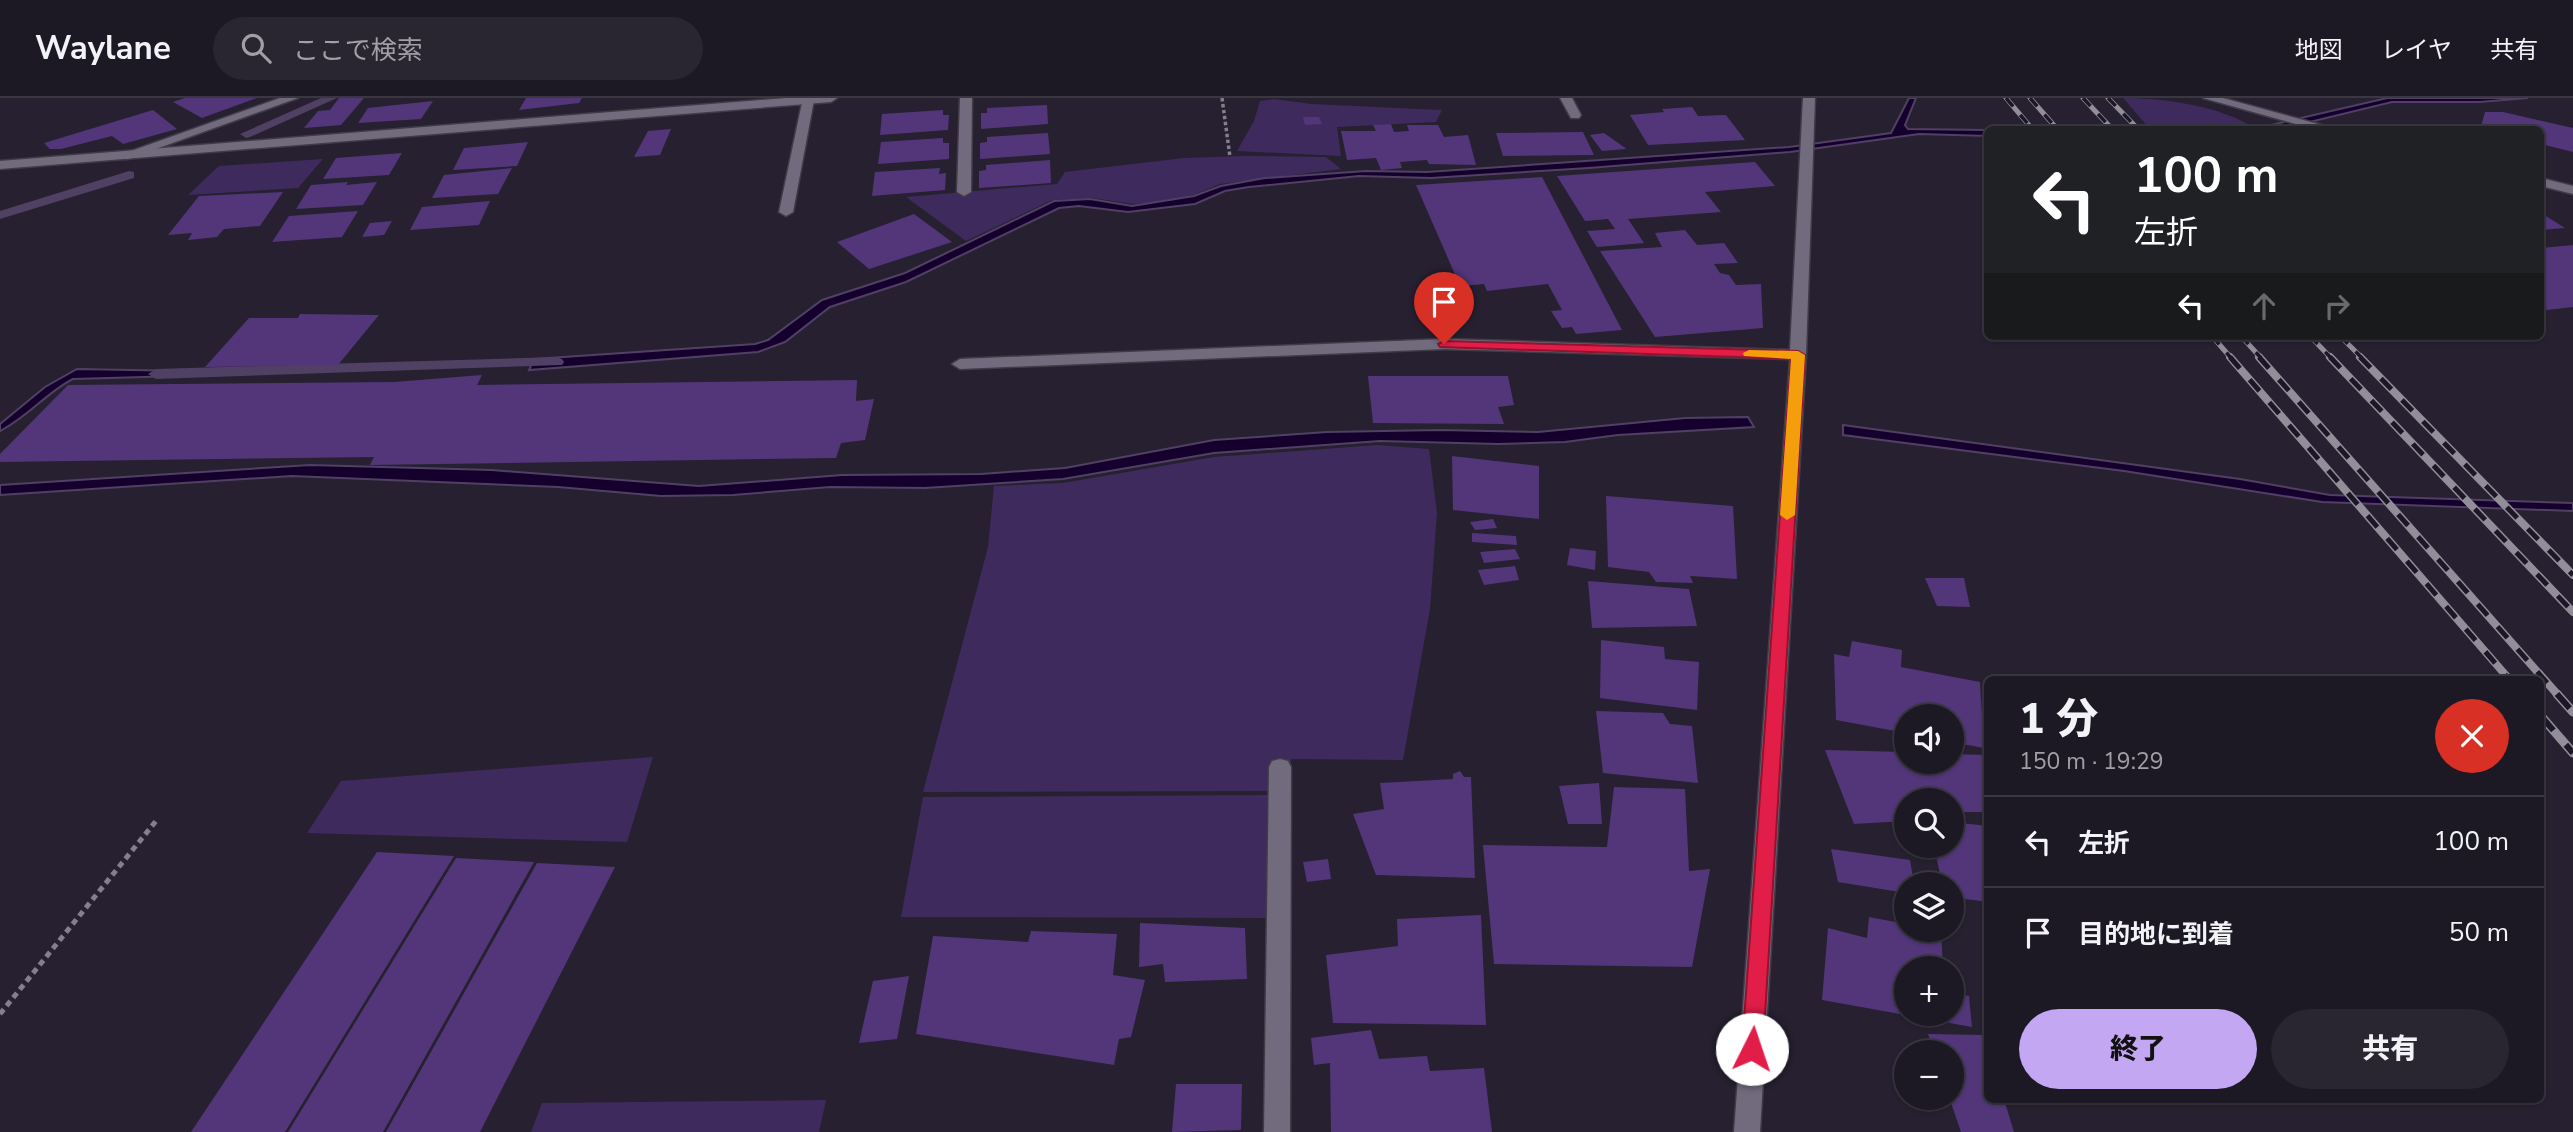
<!DOCTYPE html>
<html lang="ja">
<head>
<meta charset="utf-8">
<style>
	:root { --surface:#1c1824; --page:#292531; --text:#f1f3f6; --muted:#a0a0a6; --line:#3a3741; --accent:#c3a7f2 }
	body { margin:0; font-family:"Nunito Sans","Noto Sans JP",sans-serif; background:var(--page); color:var(--text); height:100vh; display:flex; flex-direction:column; font-size:26px; white-space:nowrap }
	* { box-sizing:border-box; margin:0 }
	p { font-size:23px; color:var(--muted) }
	.icon { flex:none; width:38px; height:38px; fill:none; stroke:currentColor; stroke-width:2; stroke-linecap:round; stroke-linejoin:round }
	.map { position:relative; flex:1; overflow:hidden }
	.sheet { position:absolute; left:1984px; top:578px; width:560px; height:427px; display:flex; flex-direction:column; background:var(--surface); border-radius:10px; box-shadow:0 2px 5px #0004,0 0 0 2px var(--line) }
	.sheet>* { flex:none }
	.guide { position:absolute; left:1984px; top:28px; width:560px; height:214px; border-radius:10px; box-shadow:0 2px 5px #0004,0 0 0 2px var(--line); background:#202124; color:#fff; overflow:hidden }
	.buttons { position:absolute; left:1894px; top:606px; display:grid; gap:14px }
	.buttons a { display:grid; place-items:center; width:70px; height:70px; border-radius:50%; background:var(--surface); box-shadow:0 2px 5px #0004,0 0 0 2px var(--line); font-size:35px }
	.pin { position:absolute; display:grid; place-items:center; width:60px; height:60px; color:#fff; margin:-72px -30px; border-radius:50% 50% 50% 0; rotate:-45deg; box-shadow:0 0 7px #0007 }
	.pin .icon { rotate:45deg }
	.me { position:absolute; width:77px; margin:-38px; rotate:4deg; stroke-linejoin:round; filter:drop-shadow(0 0 5px #0008) }
	.turn { display:flex; align-items:center; gap:24px; height:147px; padding:0 35px; font-size:32px }
	.turn .icon { width:91px; height:91px; stroke-width:2.5 }
	.turn b { display:block; font-size:49px; line-height:60px }
	.lanes { display:flex; align-items:center; height:66px; padding:0 35px; background:#0003; justify-content:center; gap:35px; direction:ltr }
	.lanes .off { opacity:.35 }
	.round { display:grid; place-items:center; flex:none; width:74px; height:74px; border-radius:37px; background:var(--page) }
	.head { display:flex; align-items:center; justify-content:space-between; height:119px; padding:0 35px }
	h1 { font-size:42px; font-weight:800; line-height:52px }
	.action { display:flex; gap:14px; margin-top:auto; padding:14px 35px }
	.action a { flex:1; height:80px; border-radius:42px; background:var(--accent); color:#111; font-size:28px; font-weight:800; line-height:80px; text-align:center }
	.action a+a { background:var(--page); color:var(--text) }
	ul { padding:0; list-style:none }
	li { display:flex; align-items:center; gap:21px; height:91px; padding:0 35px; border-top:2px solid var(--line) }
	li div { flex:1 }
	li b { display:block; font-size:26px }
	li em { font-style:normal }
	header { display:flex; align-items:center; gap:42px; box-sizing:border-box; height:98px; padding:0 35px; background:var(--surface); border-bottom:2px solid var(--line) }
	header strong { font-size:33px }
	nav { display:flex; gap:38px; margin-inline-start:auto; font-size:24px }
	.search { width:490px; height:63px; background:var(--page); display:flex; align-items:center; gap:18px; box-sizing:border-box; padding:0 24px; border-radius:38px; color:var(--muted); font-size:26px }
	.map>svg:first-child { display:block }
</style>
</head>
<body>
<header>
<strong>Waylane</strong>
<div class="search"><svg class="icon" aria-label="search" viewBox="0 0 24 24"><circle cx="10" cy="10" r="6"/><path d="M15 15l6 6"/></svg>ここで検索</div>
<nav><a>地図</a><a>レイヤ</a><a>共有</a></nav>
</header>
<div class="map">
<svg width="2573" height="1034" viewBox="0 0 2573 1034">
	<rect width="100%" height="100%" fill="#262030"/>
	<path fill="#3f2a5d" d="M2123,0C2165,0 2221,8 2256,31H2150Z
		M1274,1L1311,6L1442,12L1436,24L1337,29L1341,58L1237,53L1254,23L1260,3Z
		M1242,58L1326,59L1341,71L1220,86L1193,97L1160,104L1133,106L1093,100L1052,102L966,143L906,99L1057,86L1065,74L1184,60Z
		M323,61L298,90L188,97L219,68Z
		M1377,347L1429,351L1437,415L1430,511L1403,662L1291,661L1288,693L923,694L988,449L994,388L1063,385L1214,359Z
		M653,659L627,744L307,735L341,683Z
		M1270,697L1267,820L901,819L923,699Z
		M826,1002L819,1034H531L542,1005Z"/>
	<path fill="#15002d" stroke="#504063" stroke-width="2" d="M1909,0H1916L1905,27L1908,31L1988,32V38L1919,36L1790,54L1589,70L1431,80L1359,78L1249,89L1225,93L1195,106L1128,114L1079,108L1059,110L906,184L830,209L785,244L758,254L529,272L534,261L755,246L768,242L822,202L905,175L1054,103L1090,101L1132,108L1194,98L1221,88L1265,80L1366,73L1427,74L1789,49L1891,35Z
		M2387,0H2528L2479,4H2392L2281,31L2145,32L2267,28Z
		M77,271L185,273L180,278L73,281C47,294 28,319 0,333V326L45,289Z
		M1748,319L1754,329L1618,337L1565,344L1498,346L1380,343L1214,355L1063,381L925,390L830,389L733,397L661,398L558,389L292,378L0,397V387L310,367L492,372L699,388L842,377L981,376L1065,370L1214,342L1327,334L1440,332L1538,334L1685,320Z
		M1843,327L2240,381L2330,397L2573,405V413L2322,404L2124,373L1843,337Z"/>
	<g fill="none" stroke-linecap="round" stroke-linejoin="round">
		<path fill="#504063" fill-rule="evenodd" d="M321,0H337L250,39L246,40L240,36Z
			M129,73L134,74V80L0,121V113Z
			M556,259L562,261L564,264L562,267L156,281L148,276L156,271Z"/>
	</g>
	<path fill="#523679" d="M185,0H257L202,20L173,4Z
		M339,0H364L341,27L304,30L318,13L330,12Z
		M526,0H582L579,5L519,12Z
		M433,3L421,21L358,25L368,10Z
		M1047,7L1048,26L981,31V15H987V10Z
		M1692,9L1698,18L1726,17L1745,42L1648,47L1630,17L1664,14L1662,11Z
		M153,12L177,31L123,46L112,38L61,51H50L44,45Z
		M943,12V17H949L948,32L880,37L882,16Z
		M2485,14H2503L2573,30V54L2541,46V32H2480Z
		M1303,19H1319L1322,26L1305,27Z
		M1391,26L1394,34L1409,33L1407,27H1438L1444,39L1468,37L1476,67L1429,66L1427,62L1400,64L1402,70L1381,72L1376,60L1347,62L1341,33H1376L1373,27Z
		M671,31L660,57L634,59L648,33Z
		M1583,34L1594,57L1503,58L1496,35Z
		M1048,35L1050,56L980,61V45L987,44V39Z
		M1604,35L1624,49L1626,51L1602,53L1590,37Z
		M943,40V45H949V61L878,66L881,44Z
		M528,44L517,68L453,72L464,50Z
		M402,55L389,77L323,81L336,60Z
		M1050,62L1051,85L979,90V73L986,72V67Z
		M1755,64L1775,88L1705,94L1721,114L1628,121L1644,145L1597,149L1587,133L1615,131L1608,121L1585,123L1557,78Z
		M512,70L498,96L432,100L444,77Z
		M940,70L939,76L946,75L945,92L872,98L875,74Z
		M1542,79L1622,232L1576,236L1572,229L1562,230L1551,213L1562,212L1548,186L1487,193L1484,186L1460,188L1416,87Z
		M348,84L346,87L377,84L363,107L296,111L311,87Z
		M283,94L260,128L224,131L217,139L188,142L192,135L168,137L199,98Z
		M490,103L479,127L410,132L422,109Z
		M358,113L342,139L272,144L289,118Z
		M2541,115L2565,130L2541,132Z
		M914,116L952,144L869,171L837,144Z
		M392,123L384,137L362,139L370,125Z
		M1685,132L1697,147L1724,145L1738,165L1714,166L1720,175L1729,177L1736,187L1761,186L1763,230L1655,239L1600,153L1662,149L1655,135Z
		M2573,147V209L2547,212L2541,207V150Z
		M300,216L379,217L338,267L205,269L249,220H298Z
		M482,277L477,287L857,282L856,303L874,301L865,342L841,345L836,360L370,367L374,359L0,364V356L68,287L394,284Z
		M1368,278H1508L1514,307L1498,309L1504,326L1373,325Z
		M1452,358L1539,368V421L1453,412Z
		M1606,398L1733,408L1737,481L1690,478L1693,485L1656,484L1649,474L1608,469Z
		M1493,421L1497,430L1475,432L1470,424Z
		M1472,435L1516,438L1517,447L1472,444Z
		M1570,450L1596,453L1595,472L1567,467Z
		M1515,451L1520,461L1484,465L1480,454Z
		M1515,468L1519,482L1484,487L1478,472Z
		M1925,480H1964L1970,509L1937,508Z
		M1588,483L1689,491L1697,528L1592,530Z
		M1601,542L1664,549L1665,561L1699,564L1697,612L1600,600Z
		M1852,543L1902,552L1901,569L1980,584L1984,650L1951,644V618H1906V635L1836,622L1834,556L1849,559Z
		M1596,613L1663,615L1670,626L1692,628L1698,685L1603,675Z
		M1825,652L1906,654V663H1951V656L1988,657V714H1951V702H1906V723L1854,726Z
		M1460,673L1464,679H1471L1475,780L1376,777L1353,716L1384,711L1380,685L1453,681V676Z
		M1599,685L1602,726H1568L1559,688Z
		M1614,689L1685,691L1689,773L1710,771L1692,869L1494,866L1483,747L1607,749Z
		M1951,724L1988,728V804L1951,799V786H1942L1934,747H1951Z
		M1831,751L1910,762L1914,786H1906V795L1838,784Z
		M377,754L454,758L285,1034H191Z
		M456,760L534,764L383,1034H288Z
		M1328,761L1331,781L1307,784L1303,764Z
		M537,765L615,769L480,1034H386Z
		M1481,817L1486,927L1333,925L1326,857L1398,848L1397,821Z
		M1869,819L1906,826V831L1941,833L1943,870H1906V915H1951V895L1969,898L1972,929L1822,902L1828,830L1867,840Z
		M1140,825L1245,830L1247,881L1165,884L1163,866L1139,869Z
		M1031,833L1117,836L1113,877L1145,882L1131,939L1119,941L1114,967L916,936L933,838L1028,844Z
		M909,878L897,941L859,945L873,883Z
		M1371,932L1379,961L1427,958L1430,973L1484,970L1492,1034H1331L1330,965L1314,967L1311,940Z
		M1928,936L1984,937L1988,949V1001H2004L2014,1034H1961L1949,999L1951,954H1934Z
		M1176,986H1242L1241,1032L1172,1034Z"/>
	<g fill="none" stroke-linecap="round" stroke-linejoin="round">
		<g stroke="#403b47" stroke-width="3">
			<path id="minor" d="M280,0H298L128,61H118L117,58Z
				M803,0L814,2L793,114L786,118L779,114Z
				M960,0H972L971,94L964,98L957,94Z
				M1560,0H1572L1581,17L1579,20H1571Z
				M1803,0H1815L1806,257L1760,1034H1734L1790,261L1444,251L960,271L952,266L960,261L1444,241L1790,252Z
				M1280,661L1288,663L1291,669L1290,1034H1264L1269,669L1272,663Z"/>
		</g>
		<g stroke="#403b47" stroke-width="3">
			<path id="tertiary" d="M786,0H837L831,4L0,71V63Z"/>
		</g>
		<g stroke="#403b47" stroke-width="3">
			<path id="secondary" d="M2203,0H2223L2340,32H2317Z
				M2541,80L2573,88V96L2541,88Z"/>
		</g>
		<path stroke="#837f8c" stroke-width="3.5" stroke-dasharray="3.5 2.5" stroke-linecap="butt" d="M1222,0L1230,59"/>
		<path stroke="#837f8c" stroke-width="5" stroke-dasharray="6 4.5" stroke-linecap="butt" d="M0,916L156,723"/>
		<use href="#minor" fill="#716b7d" fill-rule="evenodd"/>
		<use href="#tertiary" fill="#716b7d" fill-rule="evenodd"/>
		<use href="#secondary" fill="#716b7d" fill-rule="evenodd"/>
		<g stroke="#918d99" stroke-width="5">
			<path id="rail-far2" d="M2006,0L2033,32
				M2030,0L2058,32
				M2083,0L2113,32
				M2108,0L2139,32
				M2212,238L2231,260
				M2241,238L2261,260
				M2310,238L2331,260
				M2340,238L2362,260"/>
		</g>
		<g stroke="#918d99" stroke-width="8">
			<path id="rail-far1" d="M2230,259L2509,581
				M2259,259L2558,597
				M2330,259L2573,514
				M2360,259L2573,477"/>
		</g>
		<g stroke="#918d99" stroke-width="9">
			<path id="rail" d="M2557,596L2573,614
				M2541,618L2573,655"/>
		</g>
		<use href="#rail-far2" stroke="#1c1726" stroke-width="3.5" stroke-dasharray="11" stroke-linecap="butt"/>
		<use href="#rail-far1" stroke="#1c1726" stroke-width="5" stroke-dasharray="15" stroke-linecap="butt"/>
		<use href="#rail" stroke="#1c1726" stroke-width="6" stroke-dasharray="19" stroke-linecap="butt"/>
	</g>
	<path fill="#e11d48" stroke="#92132f" stroke-width="2" d="M1444,243L1798,253L1805,257L1763,951L1759,958L1752,960L1745,958L1742,951L1791,261L1440,249L1438,246Z"/>
	<path fill="#f59e0b" d="M1749,252L1798,253L1805,257L1795,417L1787,422L1780,417L1791,261L1744,258L1743,255Z"/>
</svg>
<div class="buttons">
<a><svg class="icon" aria-label="sound" viewBox="0 0 24 24"><path d="M4 9h4l5-4v14l-5-4H4zM17 9q2 3 0 6"/></svg></a>
<a><svg class="icon" aria-label="search" viewBox="0 0 24 24"><circle cx="10" cy="10" r="6"/><path d="M15 15l6 6"/></svg></a>
<a><svg class="icon" aria-label="layers" viewBox="0 0 24 24"><path d="M12 4l9 5-9 5-9-5zM3 14l9 5 9-5"/></svg></a>
<a>+</a>
<a>−</a>
</div>
<div class="pin" style="left:1444px;top:246px;background:#d93025"><svg class="icon" aria-label="arrive" viewBox="0 0 24 24"><path d="M6 21V4h12l-3 4 3 4H6"/></svg></div>
<svg class="me" style="left:1752px;top:951px" viewBox="-20 -20 40 40"><circle r="19" fill="#fff"/><path d="M0-13L10 11 0 6-10 11z" fill="#e11d48"/></svg>
<div class="guide">
<div class="turn"><svg class="icon" aria-label="left" viewBox="0 0 24 24"><path d="M17 20v-9H6M10 6l-5 5 5 5"/></svg><div><b>100 m</b>左折</div></div>
<div class="lanes"><svg class="icon" aria-label="left" viewBox="0 0 24 24"><path d="M17 20v-9H6M10 6l-5 5 5 5"/></svg><svg class="icon off" aria-label="ahead" viewBox="0 0 24 24"><path d="M12 20V5M6 11l6-6 6 6"/></svg><svg class="icon off" aria-label="right" viewBox="0 0 24 24"><path d="M7 20v-9h11M14 6l5 5-5 5"/></svg></div>
</div>
<section class="sheet">
<div class="head"><div><h1>1 分</h1><p>150 m · 19:29</p></div><a class="round" style="background:#d93025;color:#fff"><svg class="icon" aria-label="close" viewBox="0 0 24 24"><path d="M6 6l12 12M18 6L6 18"/></svg></a></div>
<ul>
<li><svg class="icon" aria-label="left" viewBox="0 0 24 24"><path d="M17 20v-9H6M10 6l-5 5 5 5"/></svg><div><b>左折</b></div><em>100 m</em></li>
<li><svg class="icon" aria-label="arrive" viewBox="0 0 24 24"><path d="M6 21V4h12l-3 4 3 4H6"/></svg><div><b>目的地に到着</b></div><em>50 m</em></li>
</ul>
<div class="action"><a>終了</a><a>共有</a></div>
</section>
</div>
</body>
</html>
